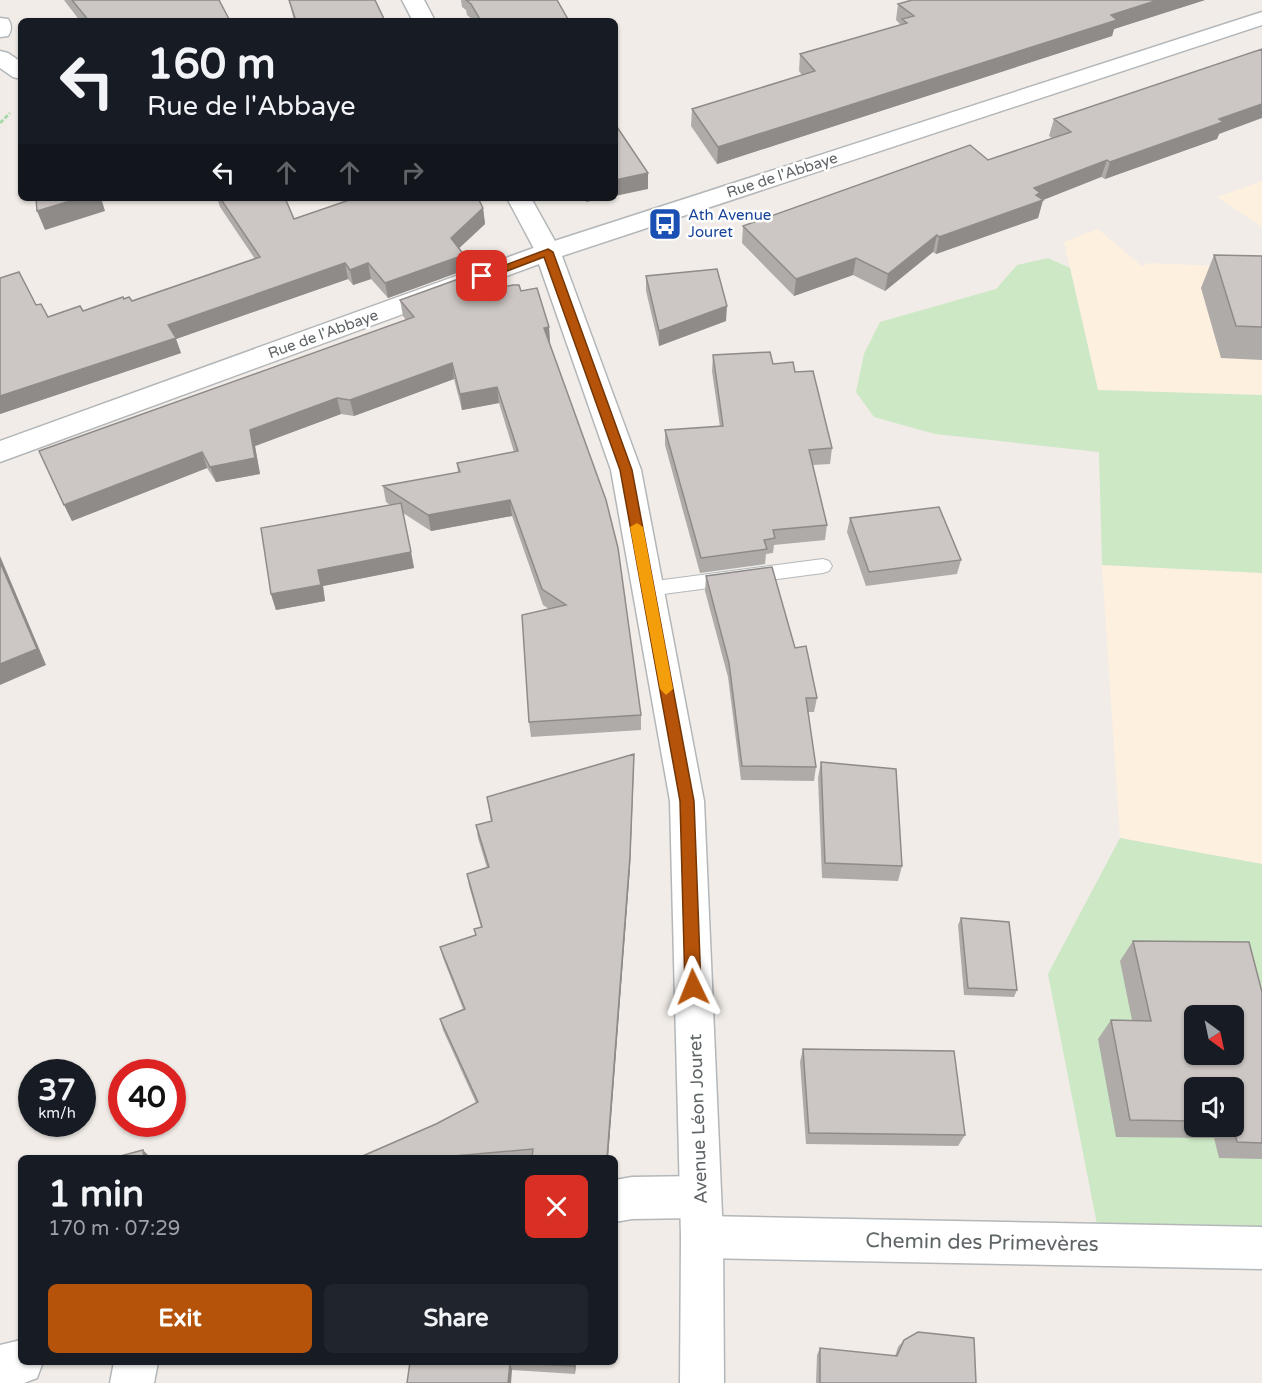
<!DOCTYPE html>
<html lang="en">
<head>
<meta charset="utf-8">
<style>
	:root { --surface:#171b24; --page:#20242c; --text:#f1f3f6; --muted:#9ea1a6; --accent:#b45309 }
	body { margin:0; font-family:"Varela Round",sans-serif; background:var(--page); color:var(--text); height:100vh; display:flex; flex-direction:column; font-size:22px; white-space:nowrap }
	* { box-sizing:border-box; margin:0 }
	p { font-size:20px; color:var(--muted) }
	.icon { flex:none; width:33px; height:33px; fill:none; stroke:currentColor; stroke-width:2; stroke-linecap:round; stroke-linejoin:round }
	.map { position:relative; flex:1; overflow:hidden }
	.panel { position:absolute; left:18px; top:1155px; width:600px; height:210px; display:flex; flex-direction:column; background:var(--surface); border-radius:9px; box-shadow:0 2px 4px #0004 }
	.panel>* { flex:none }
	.hud { position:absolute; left:18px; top:18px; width:600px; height:183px; border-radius:9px; box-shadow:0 2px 4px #0004; background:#171b24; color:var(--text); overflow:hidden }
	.needle { width:39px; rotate:147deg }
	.fabs { position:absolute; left:1184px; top:1005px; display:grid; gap:12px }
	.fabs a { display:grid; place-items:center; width:60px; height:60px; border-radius:9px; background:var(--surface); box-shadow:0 2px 4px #0004; font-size:30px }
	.speed { position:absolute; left:18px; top:1059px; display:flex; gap:12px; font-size:30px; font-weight:700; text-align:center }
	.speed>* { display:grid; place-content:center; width:78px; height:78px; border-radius:50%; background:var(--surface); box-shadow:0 2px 4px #0004; line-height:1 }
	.speed small { font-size:15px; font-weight:400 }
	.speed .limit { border:9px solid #d22; background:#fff; color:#111 }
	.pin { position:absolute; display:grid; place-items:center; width:51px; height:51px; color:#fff; margin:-26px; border-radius:12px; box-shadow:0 3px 9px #0006 }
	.me { position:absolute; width:66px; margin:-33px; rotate:358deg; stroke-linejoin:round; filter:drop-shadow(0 0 4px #0008) }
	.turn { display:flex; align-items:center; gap:21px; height:126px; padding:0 30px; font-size:27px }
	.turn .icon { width:78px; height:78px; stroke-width:2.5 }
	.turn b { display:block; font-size:42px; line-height:51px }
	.lanes { display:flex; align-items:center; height:57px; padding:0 30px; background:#0003; justify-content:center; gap:30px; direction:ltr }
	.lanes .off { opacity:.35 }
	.round { display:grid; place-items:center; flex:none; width:63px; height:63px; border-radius:9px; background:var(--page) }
	.headline { display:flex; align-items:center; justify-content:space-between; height:102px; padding:0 30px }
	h1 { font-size:36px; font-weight:700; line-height:45px }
	.action { display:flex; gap:12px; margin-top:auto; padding:12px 30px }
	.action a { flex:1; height:69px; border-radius:9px; background:var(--accent); color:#fff; font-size:24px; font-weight:700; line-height:69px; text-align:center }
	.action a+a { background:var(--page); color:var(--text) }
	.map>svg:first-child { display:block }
</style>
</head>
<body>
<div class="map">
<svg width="1262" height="1383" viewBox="0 0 1262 1383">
	<rect width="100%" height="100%" fill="#f1ece7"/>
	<path fill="#fef0df" d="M1262,181V227L1217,197Z
		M1098,229L1142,266L1149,263L1262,268V397L1098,390L1064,242Z
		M1102,565L1262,573V864L1120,838Z"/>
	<path fill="#cde8c5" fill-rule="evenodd" d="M1048,258L1070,268L1098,390L1262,395V573L1102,565L1099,452L935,434L874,417L856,392L864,354L880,322L996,289L1017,265Z
		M1120,838L1262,864V1248L1101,1245L1048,974ZM1194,1016H1233V1054H1194ZM1194,1088H1233V1126H1194Z"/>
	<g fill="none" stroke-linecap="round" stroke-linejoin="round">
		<g stroke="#b3b7b9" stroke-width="2">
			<path id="service" d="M823,559L829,561L832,566L829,571L823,573L648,596L641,594L639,589L641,584L648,582Z"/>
		</g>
		<g stroke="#b3b7b9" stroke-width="3">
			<path id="minor" d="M402,0H424L435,21H413Z
				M0,18L8,19C12,25 12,30 8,36L0,37Z
				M0,51L8,53L21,62V79L13,77L0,68Z
				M507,198H531L561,252L557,258L548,260L539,258Z
				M700,1176L715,1182L721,1197L715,1212L705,1216L1262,1227V1269L702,1258L687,1252L681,1237L687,1222L697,1218L632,1219L615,1222V1180L632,1177Z
				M21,1340V1362H43L37,1378L24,1383H0V1345Z
				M114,1362H158L154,1383H110Z"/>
		</g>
		<g stroke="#b3b7b9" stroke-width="3">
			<path id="tertiary" d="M1262,12V25L562,256L641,470L704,801L723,1237L724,1383H680L681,1237L670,801L611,470L539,264L0,462V441L539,246Z"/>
		</g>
		<path stroke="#a8d9a9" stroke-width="3" stroke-dasharray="4.5 2" stroke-linecap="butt" d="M0,123L10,113"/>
		<use href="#service" fill="#fff" fill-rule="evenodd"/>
		<use href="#minor" fill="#fff" fill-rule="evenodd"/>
		<use href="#tertiary" fill="#fff" fill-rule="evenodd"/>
	</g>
	<path fill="#afaba9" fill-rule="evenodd" d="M64,0H219L230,21H80Z
		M289,0L385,21H294Z
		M461,0H557L569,21H474L467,15L466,10L462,7Z
		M912,0H1205L1114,29L1112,36L717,164L691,126L692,109L802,75L799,71L800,54L901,25L896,20L898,4Z
		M1054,119L1219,134L1217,139L1105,179L1101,177L1043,200L1038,218L936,254L933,252L885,291L853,275L794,296L742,243L743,226L988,160L1052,138L1049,136Z
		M217,198H285L294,219L483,208L485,224L459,248L464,255L465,270L388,298L371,279L353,285L348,279L176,339L181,353L0,414V278L36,305L48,317L83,311L124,299L132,301L255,259L220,207Z
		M1214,255L1262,256V360L1221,358L1201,288Z
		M646,276L726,321L659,346L646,291Z
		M491,289L521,291L549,327L550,344L641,715V730L531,737L529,722L549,609L543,605L512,516L431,531L403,513L414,568L323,586L325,601L276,610L271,594L390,505L386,502L383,486L458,473L457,463L514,452L499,403L462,410L454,379L354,416L341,414L255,446L260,474L216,482L207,468L72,521L39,451L406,320L403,316L400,300Z
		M713,355L773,364L795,372L832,448L830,464L813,465L827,525L825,540L774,545L773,553L766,554L765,564L700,573L665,445V430L720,427L712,371Z
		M850,518L961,560L957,574L866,586L847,532Z
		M706,576L817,698L814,712H808L816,767L814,781L741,780L728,677L705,591Z
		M821,762L902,866L898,881L822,878L818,778Z
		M634,767L630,868L608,1158H358L436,1124L476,1103L443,1030L440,1019L463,1009L443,958L440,947L476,935L481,927L469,886L467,874L487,868L478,838L476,825L491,821L487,797Z
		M961,918L1017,990L1014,997L964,995L958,925Z
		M1133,941L1262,992V1159L1219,1158L1214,1138L1116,1137L1098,1039L1111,1020H1132L1120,961ZM1194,1088H1233V1126H1194Z
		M803,1049L965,1135L958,1146L806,1144L800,1062Z
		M904,1340L976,1383H816L817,1355L820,1348L895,1356L898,1347Z
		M410,1362H576L575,1374L512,1370Z"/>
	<path fill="#8f8b89" d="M1158,0H1205L1114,29L1112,36L717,164L718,147L1111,15Z
		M1262,104V118L1219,134L1217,139L1105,179L1110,162L1219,119Z
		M1107,160L1101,177L1038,202L1043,200L1038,218L936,254L939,237L1034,188Z
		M648,173V189L615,196V180Z
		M80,198H101L105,211L45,230L37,211Z
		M586,198H605L586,202Z
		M483,208L485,224L453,254L451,238Z
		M937,235L933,252L885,291L888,274Z
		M464,255L465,270L388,298L385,283Z
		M856,258L853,275L794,296L796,279Z
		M345,263L348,279L176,339L181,353L0,414V396L168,325Z
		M368,263L371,279L353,285L350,270Z
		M727,306L726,321L659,346V331Z
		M549,327L550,344L544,328Z
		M452,363L454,379L354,416L350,400Z
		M497,387L499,403L462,410L460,394Z
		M337,398L341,414L255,446L260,474L216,482L210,467L250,430Z
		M202,452L207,468L72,521L64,505Z
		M510,500L512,516L431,531L428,515Z
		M411,552L414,568L323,586L325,601L276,610L271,594L318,570Z
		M0,556L46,665L0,685Z
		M634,754L630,868L608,1158H607Z
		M143,1150L149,1156V1158H144Z
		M574,1362H576L575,1374L574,1366Z
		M510,1363L512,1370L511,1383H508Z"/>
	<path fill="#ccc7c4" stroke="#8f8b89" stroke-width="1.5" fill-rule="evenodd" d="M72,0H219L230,21H89Z
		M289,0H375L385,21H296Z
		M466,0H557L569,21H481L471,4Z
		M912,0H1158L1111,15L1117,20L718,147L692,109L815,71L800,54L907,23L902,19L914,16L898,4Z
		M1262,49V104L1219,119L1223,122L1110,162L1107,160L1034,188L1040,193L1036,195L1043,200L939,237L937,235L888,274L856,258L796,279L743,226L970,145L988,160L1071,132L1054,119Z
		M615,124L648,173L615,180Z
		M36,198H80L37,211Z
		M220,198H285L294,219L355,198H478L483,208L451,238L464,255L385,283L368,263L350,270L345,263L168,325L176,338L0,396V278L19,272L36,305L41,304L48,317L80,306L83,311L123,297L124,299L129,297L132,301L260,257Z
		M1214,255L1262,256V327L1236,326Z
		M717,269L727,306L659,331L646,276Z
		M478,272L491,289L513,285H519L521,291L537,288L549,327L544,328L606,500L618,548L641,715L529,722L522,615L566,605L542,589L510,500L428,515L383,486L460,472L457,463L518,451L497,387L460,394L452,363L350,400L337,398L250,430L255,458L210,467L202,452L64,505L39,451L414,317L400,300Z
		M770,352L773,364L793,362L795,372L813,371L832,448L809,450L827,525L773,530L775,538L764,540L767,549L701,558L665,430L723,426L713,355Z
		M401,503L411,552L318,570L321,585L271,594L261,528Z
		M939,507L961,560L869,572L850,518Z
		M0,562L37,649L0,664Z
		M772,567L795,648L806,646L817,698H806L816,767L742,766L729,663L706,576Z
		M634,754L630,856L607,1158H532L533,1149L431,1158H358L436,1124L478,1102L440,1019L465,1009L440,947L476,935L474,929L482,927L467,874L489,867L476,825L492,821L487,797Z
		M821,762L896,769L902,866L825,863Z
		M961,918L1009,922L1017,990L968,988Z
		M1133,941L1249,942L1262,992V1143L1237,1142L1233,1126V1088H1194V1121L1130,1120L1111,1020L1151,1021ZM1194,1016H1233V1054H1194Z
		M803,1049L954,1051L965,1135L809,1133Z
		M143,1150L144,1158H113Z
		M918,1332L974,1338L976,1383H820V1348L897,1356L904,1340Z
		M410,1362H574V1366L510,1363L508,1383H407Z"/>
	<path fill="#b45309" stroke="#753606" stroke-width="1.5" d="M548,249L553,252L632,470L694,801L701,987L699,993L693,995L688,993L685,987L680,801L620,470L544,257L486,279H478L476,276Z"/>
	<path fill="#f59e0b" d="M637,523L643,527L673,689L666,695L660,689L630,527Z"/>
	<defs>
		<g id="bus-square" transform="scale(1.725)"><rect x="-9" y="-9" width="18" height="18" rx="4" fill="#1a4fb4" stroke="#fff"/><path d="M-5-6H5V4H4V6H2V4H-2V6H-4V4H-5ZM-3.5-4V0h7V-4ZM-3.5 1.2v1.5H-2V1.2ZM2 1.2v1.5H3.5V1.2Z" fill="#fff"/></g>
	</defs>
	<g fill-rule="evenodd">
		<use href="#bus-square" x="665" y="224"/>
	</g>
	<g text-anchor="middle" stroke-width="5" stroke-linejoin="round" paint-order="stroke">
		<g font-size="15" fill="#5f6567" stroke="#fff">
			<text transform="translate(782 175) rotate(-18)" y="5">Rue de l'Abbaye</text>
			<text transform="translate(323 334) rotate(-20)" y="5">Rue de l'Abbaye</text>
		</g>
		<g font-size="15" fill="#164399" stroke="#fff" text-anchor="start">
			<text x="688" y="220">Ath Avenue<tspan x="688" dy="17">Jouret</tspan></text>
		</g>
		<g font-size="18" fill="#5f6567" stroke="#fff">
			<text transform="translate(698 1119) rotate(-92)" y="6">Avenue Léon Jouret</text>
		</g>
		<g font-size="21" fill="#5f6567" stroke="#fff">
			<text transform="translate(982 1242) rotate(1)" y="7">Chemin des Primevères</text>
		</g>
	</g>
</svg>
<div class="fabs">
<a><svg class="needle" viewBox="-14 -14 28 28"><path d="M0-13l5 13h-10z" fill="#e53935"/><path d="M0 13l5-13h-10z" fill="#9ea1a6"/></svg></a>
<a><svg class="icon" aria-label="sound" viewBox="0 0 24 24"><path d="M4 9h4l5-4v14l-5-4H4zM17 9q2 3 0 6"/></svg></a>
</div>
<div class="speed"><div>37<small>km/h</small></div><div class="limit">40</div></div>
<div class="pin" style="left:482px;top:276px;background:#d93025"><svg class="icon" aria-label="arrive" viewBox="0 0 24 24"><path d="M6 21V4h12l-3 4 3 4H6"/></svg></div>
<svg class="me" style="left:693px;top:987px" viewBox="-20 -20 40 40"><path d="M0-17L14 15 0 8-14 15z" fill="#b45309" stroke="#fff" stroke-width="4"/></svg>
<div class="hud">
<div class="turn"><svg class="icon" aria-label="left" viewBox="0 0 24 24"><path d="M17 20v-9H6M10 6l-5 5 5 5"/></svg><div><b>160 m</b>Rue de l'Abbaye</div></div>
<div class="lanes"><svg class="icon" aria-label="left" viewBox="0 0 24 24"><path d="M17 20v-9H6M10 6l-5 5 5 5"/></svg><svg class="icon off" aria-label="ahead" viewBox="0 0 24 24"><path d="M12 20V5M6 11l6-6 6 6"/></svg><svg class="icon off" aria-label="ahead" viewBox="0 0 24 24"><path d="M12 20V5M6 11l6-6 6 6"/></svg><svg class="icon off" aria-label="right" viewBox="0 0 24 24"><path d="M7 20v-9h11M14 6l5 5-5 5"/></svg></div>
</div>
<section class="panel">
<div class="headline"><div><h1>1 min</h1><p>170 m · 07:29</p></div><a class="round" style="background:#d93025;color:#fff"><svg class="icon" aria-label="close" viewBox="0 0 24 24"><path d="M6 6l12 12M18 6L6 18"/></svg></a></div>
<div class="action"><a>Exit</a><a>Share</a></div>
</section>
</div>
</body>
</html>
